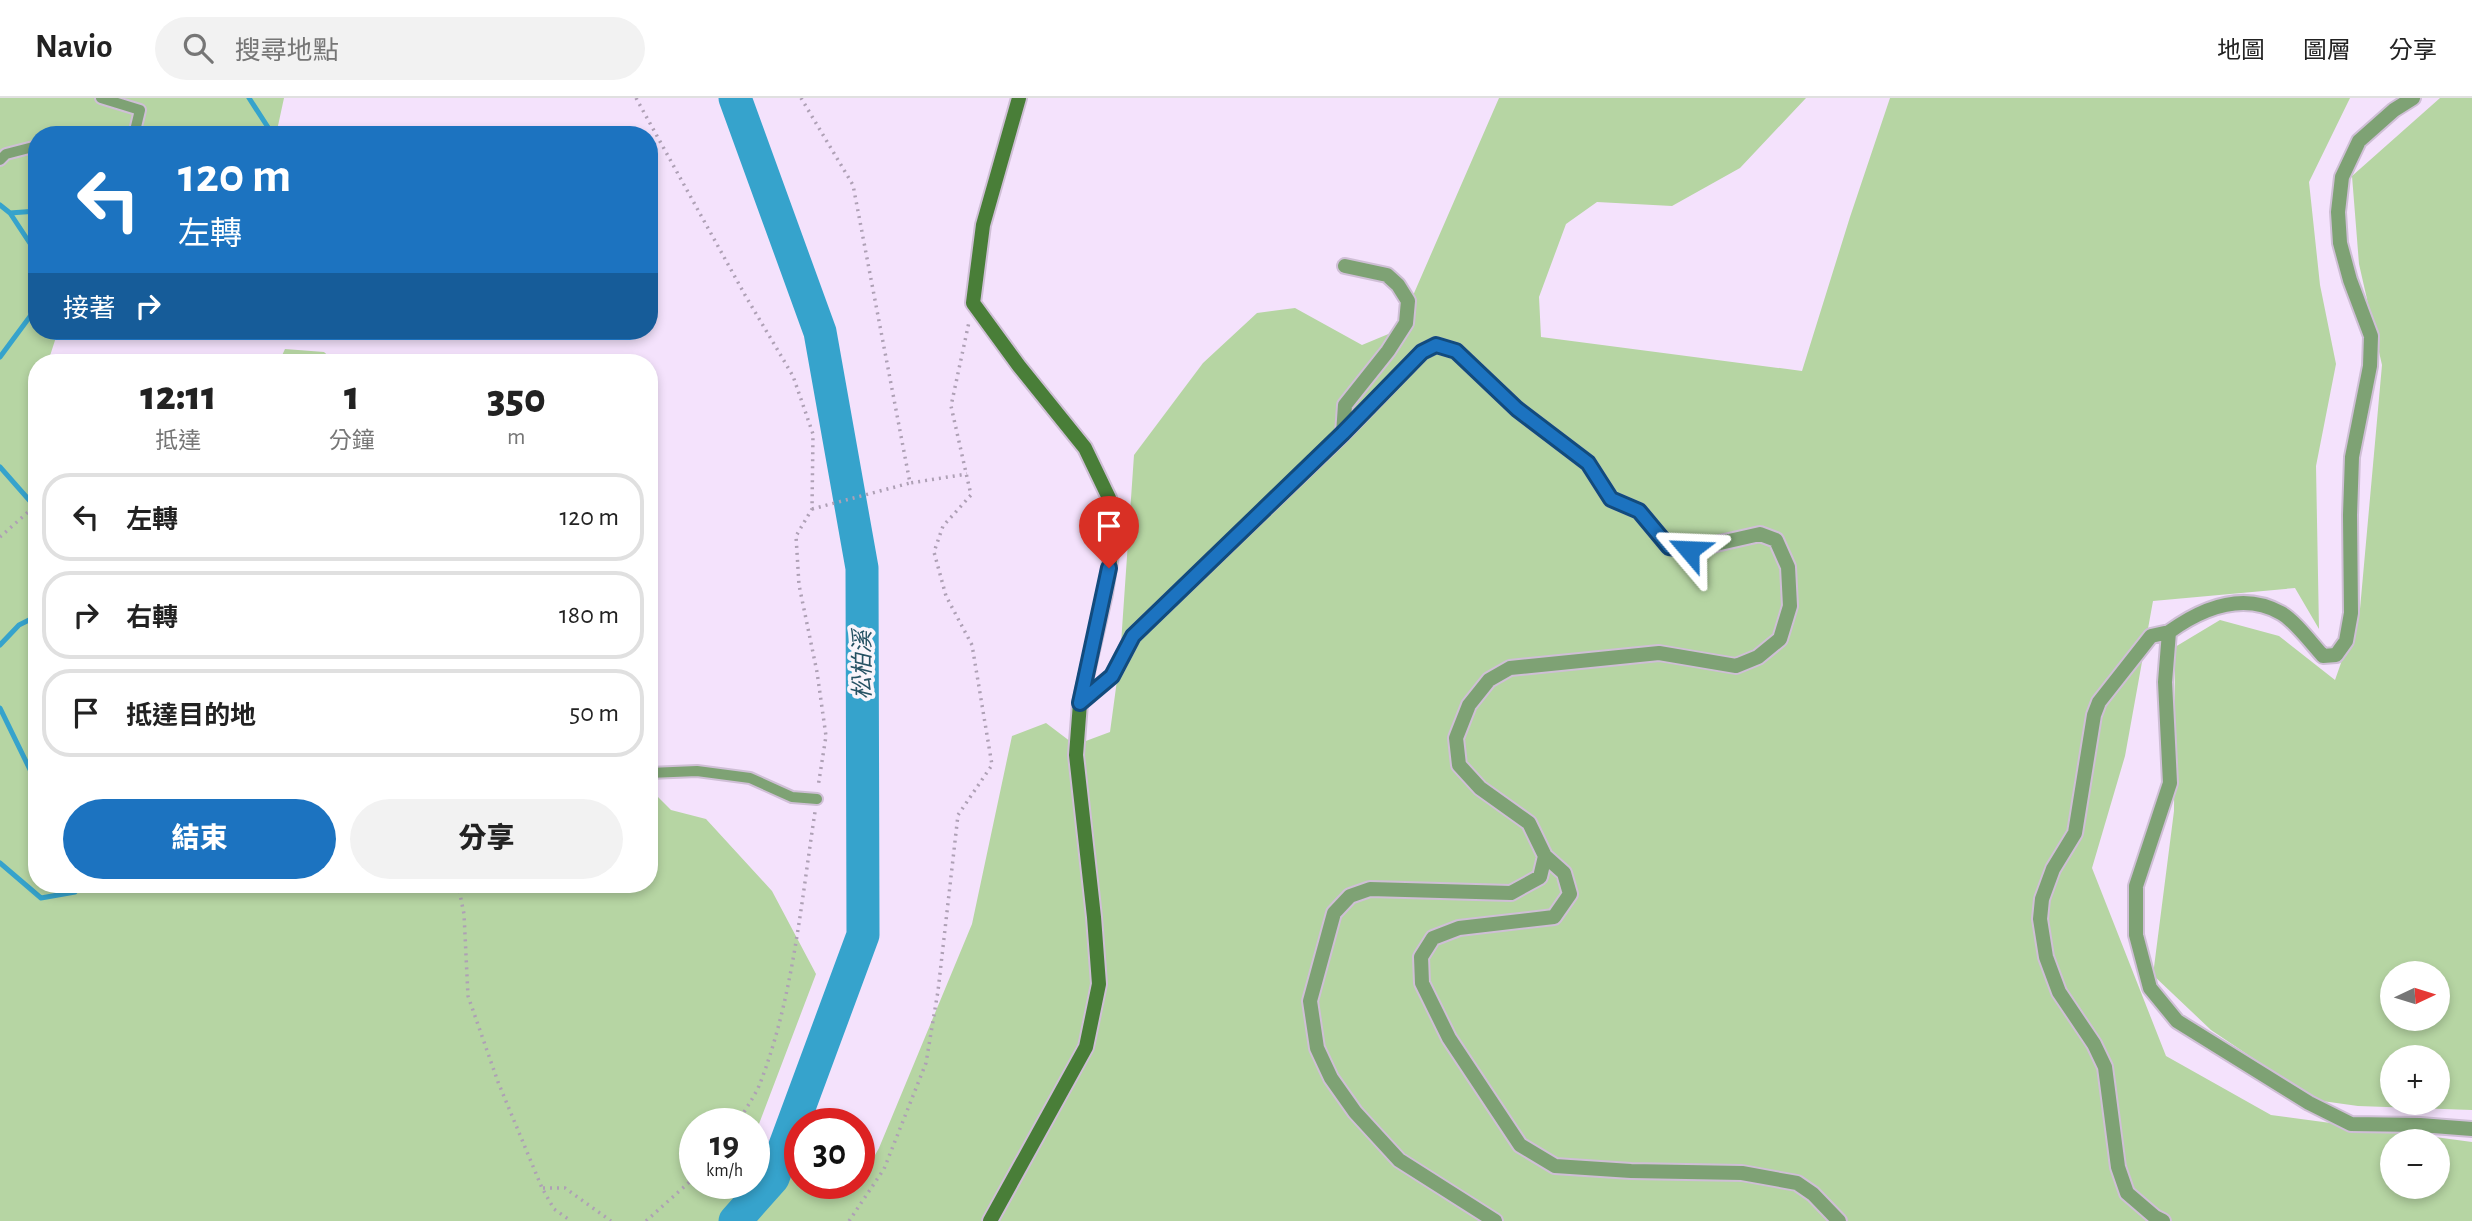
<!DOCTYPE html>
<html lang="zh-TW">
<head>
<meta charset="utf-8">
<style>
	:root { --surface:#fff; --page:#f2f2f2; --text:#222; --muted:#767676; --line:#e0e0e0; --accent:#1c73c0 }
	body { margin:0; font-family:"Alegreya Sans","Noto Sans TC",sans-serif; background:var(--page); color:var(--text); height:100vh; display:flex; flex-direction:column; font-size:26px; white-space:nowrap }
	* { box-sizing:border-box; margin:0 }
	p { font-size:23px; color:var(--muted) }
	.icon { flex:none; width:38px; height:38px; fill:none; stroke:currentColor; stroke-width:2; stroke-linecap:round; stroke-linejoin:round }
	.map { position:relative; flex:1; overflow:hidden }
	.side { position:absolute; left:28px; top:256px; width:630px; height:539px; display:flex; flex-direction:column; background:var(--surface); border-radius:28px; box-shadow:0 4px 10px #0003 }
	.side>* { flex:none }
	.hud { position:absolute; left:28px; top:28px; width:630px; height:214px; border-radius:28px; box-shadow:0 4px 10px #0003; background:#1c73c0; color:#fff; overflow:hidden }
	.needle { width:46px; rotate:86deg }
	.controls { position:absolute; left:2380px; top:863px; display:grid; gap:14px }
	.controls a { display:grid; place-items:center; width:70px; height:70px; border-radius:50%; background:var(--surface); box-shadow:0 4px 10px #0003; font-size:35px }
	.speed { position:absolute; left:679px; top:1010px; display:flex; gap:14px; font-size:35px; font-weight:700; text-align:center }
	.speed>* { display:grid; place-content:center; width:91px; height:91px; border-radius:50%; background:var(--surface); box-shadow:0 4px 10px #0003; line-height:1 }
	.speed small { font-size:18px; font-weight:400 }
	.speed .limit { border:10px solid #d22; background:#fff; color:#111 }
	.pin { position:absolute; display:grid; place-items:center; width:60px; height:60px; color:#fff; margin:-72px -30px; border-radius:50% 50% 50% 0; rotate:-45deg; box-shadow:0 0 7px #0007 }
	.pin .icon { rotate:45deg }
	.me { position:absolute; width:77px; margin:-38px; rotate:296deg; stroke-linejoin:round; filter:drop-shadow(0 0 5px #0008) }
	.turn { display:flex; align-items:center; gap:24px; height:147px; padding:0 35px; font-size:32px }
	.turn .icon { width:91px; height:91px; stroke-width:2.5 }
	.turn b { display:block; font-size:49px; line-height:60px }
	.then { display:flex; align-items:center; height:66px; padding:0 35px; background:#0003; gap:14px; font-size:26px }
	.eta { display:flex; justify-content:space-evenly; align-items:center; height:119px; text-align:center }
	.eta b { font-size:42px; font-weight:800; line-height:49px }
	.action { display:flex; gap:14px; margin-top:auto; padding:14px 35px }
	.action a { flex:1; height:80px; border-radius:42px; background:var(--accent); color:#fff; font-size:28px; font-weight:800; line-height:80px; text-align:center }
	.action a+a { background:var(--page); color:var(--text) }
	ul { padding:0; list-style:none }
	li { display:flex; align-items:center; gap:21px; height:88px; margin:0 14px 10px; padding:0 21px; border:4px solid var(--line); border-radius:28px }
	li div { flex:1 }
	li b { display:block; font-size:26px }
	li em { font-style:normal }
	header { display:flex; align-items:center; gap:42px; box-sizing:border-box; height:98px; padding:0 35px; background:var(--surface); border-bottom:2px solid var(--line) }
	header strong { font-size:33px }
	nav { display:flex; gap:38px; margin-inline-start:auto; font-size:24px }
	.search { width:490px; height:63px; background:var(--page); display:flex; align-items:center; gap:18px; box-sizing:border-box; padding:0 24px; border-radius:38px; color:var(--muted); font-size:26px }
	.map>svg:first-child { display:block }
</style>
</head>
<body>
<header>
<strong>Navio</strong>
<div class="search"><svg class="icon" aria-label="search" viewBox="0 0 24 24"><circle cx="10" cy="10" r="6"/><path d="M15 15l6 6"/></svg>搜尋地點</div>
<nav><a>地圖</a><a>圖層</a><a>分享</a></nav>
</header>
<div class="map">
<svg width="2472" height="1123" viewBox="0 0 2472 1123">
	<rect width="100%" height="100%" fill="#f4e2fc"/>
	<path fill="#b6d5a3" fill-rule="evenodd" d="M0,0H284L276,37H37V233H58L48,264H37V786H649V690L671,712L706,721L772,793L816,876L754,1039L800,1066V1085H832L850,1096L859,1085L879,1050L972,826L1012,638L1046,625L1075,647L1110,634L1120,560L1134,357L1203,265L1257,215L1295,210L1362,247L1398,232L1499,0H1806L1740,70L1672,108L1597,104L1566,126L1539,199L1541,239L1802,273L1850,119L1890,0H2350L2309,84L2320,187L2336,266L2316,368L2319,531L2295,490L2153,503L2125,658L2092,770L2166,958L2271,1017L2472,1044V1123H0ZM695,1026H754V1085H695ZM2392,1043H2438V1088H2392Z
		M2440,0H2472V1012L2358,1008L2315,1002L2211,932L2153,877L2174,713L2175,549L2220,522L2279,538L2335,582L2360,511L2382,267L2359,166L2352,78ZM2392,875H2438V920H2392ZM2392,959H2438V1004H2392Z
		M285,251L324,254L335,264H279Z"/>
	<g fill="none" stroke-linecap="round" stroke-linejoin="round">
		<path stroke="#36a3cc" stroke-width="5" d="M249,0L273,37
			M0,107L10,115
			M37,113L10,115L37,156
			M0,259L37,209
			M0,369L37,411
			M0,547L19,527L37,518
			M0,610L37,686
			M0,765L41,800L75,794L81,786"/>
		<path stroke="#36a3cc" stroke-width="33" d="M735,1123L773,1080L863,837L862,470L820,234L735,0"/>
		<g stroke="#cfbfd6" stroke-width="14">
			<path id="lane" d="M101,0L140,12L134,37
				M0,62L6,56L37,48
				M649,675L697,673L750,680L792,699L817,701"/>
		</g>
		<g stroke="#cfbfd6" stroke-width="18">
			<path id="street" d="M2413,0L2394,12L2359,43L2342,79L2338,114L2340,145L2350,182L2371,238L2370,268L2352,359L2350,417L2351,515L2346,543L2336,557L2323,558C2312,546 2294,522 2281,515C2242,493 2201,511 2169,534L2165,584L2170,685L2136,788V837L2150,890L2177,923L2309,1005L2351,1026L2420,1027L2472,1031
				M1343,336L1345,307L1388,253L1406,225L1408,203L1398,187L1387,177L1345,168
				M1080,605L1112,578L1133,538L1343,336L1422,254L1436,247L1456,253L1517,311L1588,365L1611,401L1639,413L1669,449L1689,452L1760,436L1776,442L1788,469L1790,508L1780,541L1758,559L1736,568L1659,555L1510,570L1489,582L1469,607L1456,640L1459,667L1480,690L1529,725L1545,758L1540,779L1511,795L1370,791L1350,798L1334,815L1310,903L1317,950L1331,980L1355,1014L1399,1062L1495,1123
				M1545,758L1564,775L1570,796L1554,819L1459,830L1433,840L1421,859L1422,885L1449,940L1520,1047L1555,1068L1631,1073L1742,1075L1797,1085L1813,1096L1839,1123
				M2163,1123L2155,1119L2127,1095L2118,1069L2105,969L2094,946L2059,894L2046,859L2040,821L2042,801L2053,771L2075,735L2094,617L2099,604L2151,538L2169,534"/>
		</g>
		<g stroke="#cfbfd6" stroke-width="18">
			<path id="secondary" d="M990,1123L1086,949L1099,886L1094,819L1076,657L1080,605L1105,496L1113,443L1109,400L1085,350L1019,268L973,205L983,127L1019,0"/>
		</g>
		<path stroke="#aea0b5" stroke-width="3.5" stroke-dasharray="2 5" stroke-linecap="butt" d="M636,0L745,197L793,278L813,336L812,411L796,438L799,487L817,574L826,638L818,689
			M801,0L853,87L910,385L967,376
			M812,411L910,385
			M0,439L37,406
			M458,786L464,816L468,898L498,984L542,1090L554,1111L571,1123
			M737,1026C744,1013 753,1001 759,988C793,902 801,805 815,714
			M543,1090H565L611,1123
			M646,1123L695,1079
			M849,1123L884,1071L926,965L938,893L958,717L992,667L972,547L946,498L934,454L943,428L971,397L951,308L969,224"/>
		<use href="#lane" stroke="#7ea274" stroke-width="10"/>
		<use href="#street" stroke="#7ea274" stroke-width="14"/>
		<use href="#secondary" stroke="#497e38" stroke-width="14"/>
	</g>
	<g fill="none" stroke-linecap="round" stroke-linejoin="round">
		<g stroke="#124b7d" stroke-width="18">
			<path id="route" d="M1109,470L1080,605L1112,578L1133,538L1343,335L1422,254L1436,247L1456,253L1517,311L1588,365L1611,401L1639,413L1669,449L1689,452"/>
		</g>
		<use href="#route" stroke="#1c73c0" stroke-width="12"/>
	</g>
	<g text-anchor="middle" stroke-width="7" stroke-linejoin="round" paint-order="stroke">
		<g font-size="23" font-style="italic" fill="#255163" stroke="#f9f5fb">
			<text transform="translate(862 567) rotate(-90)" y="8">松柏溪</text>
		</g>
	</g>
</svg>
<div class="controls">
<a><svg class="needle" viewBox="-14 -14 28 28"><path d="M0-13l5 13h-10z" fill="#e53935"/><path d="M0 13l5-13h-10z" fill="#767676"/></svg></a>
<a>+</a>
<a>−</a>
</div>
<div class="speed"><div>19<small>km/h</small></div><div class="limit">30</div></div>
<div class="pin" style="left:1109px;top:470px;background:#d93025"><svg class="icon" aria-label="arrive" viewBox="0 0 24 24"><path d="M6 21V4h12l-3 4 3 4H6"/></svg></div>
<svg class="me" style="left:1689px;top:452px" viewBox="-20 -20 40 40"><path d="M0-17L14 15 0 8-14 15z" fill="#1c73c0" stroke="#fff" stroke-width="4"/></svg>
<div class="hud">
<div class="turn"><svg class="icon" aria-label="left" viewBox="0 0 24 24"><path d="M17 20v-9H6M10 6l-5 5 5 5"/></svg><div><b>120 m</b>左轉</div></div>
<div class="then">接著<svg class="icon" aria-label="right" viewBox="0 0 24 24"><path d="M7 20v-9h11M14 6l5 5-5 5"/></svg></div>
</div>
<section class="side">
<div class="eta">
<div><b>12:11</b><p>抵達</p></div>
<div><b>1</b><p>分鐘</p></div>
<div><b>350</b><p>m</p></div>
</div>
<ul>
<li><svg class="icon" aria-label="left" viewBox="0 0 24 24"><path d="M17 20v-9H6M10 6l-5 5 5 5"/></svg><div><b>左轉</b></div><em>120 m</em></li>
<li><svg class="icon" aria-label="right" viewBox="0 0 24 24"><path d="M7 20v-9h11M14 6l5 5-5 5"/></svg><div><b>右轉</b></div><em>180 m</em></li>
<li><svg class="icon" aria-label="arrive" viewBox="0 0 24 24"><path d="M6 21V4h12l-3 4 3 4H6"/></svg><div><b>抵達目的地</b></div><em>50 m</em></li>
</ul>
<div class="action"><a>結束</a><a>分享</a></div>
</section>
</div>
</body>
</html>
